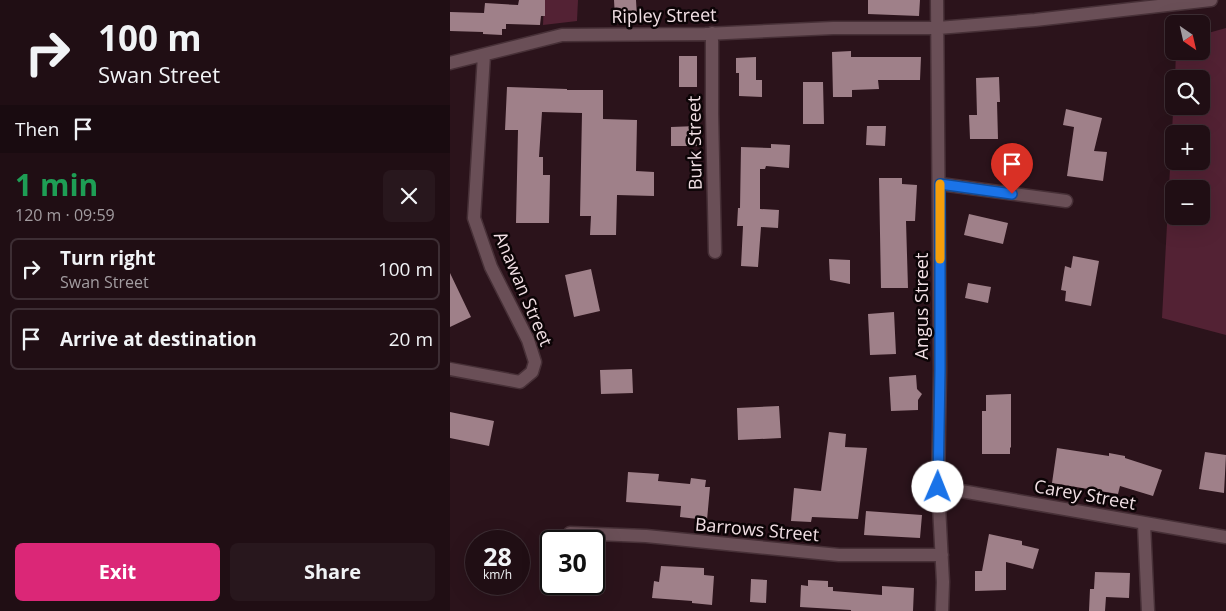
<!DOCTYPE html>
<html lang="en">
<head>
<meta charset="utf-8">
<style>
	:root { --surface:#200e14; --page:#28171d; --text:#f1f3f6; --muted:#a29ca0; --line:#3d2e34; --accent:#db2777 }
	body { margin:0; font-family:"Open Sans",sans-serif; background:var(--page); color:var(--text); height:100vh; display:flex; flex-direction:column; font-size:19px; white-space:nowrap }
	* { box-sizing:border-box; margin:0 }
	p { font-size:16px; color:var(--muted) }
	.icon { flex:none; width:28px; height:28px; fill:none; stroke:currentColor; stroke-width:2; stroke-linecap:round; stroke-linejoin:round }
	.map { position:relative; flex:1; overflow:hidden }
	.panel { display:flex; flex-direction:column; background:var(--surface); width:450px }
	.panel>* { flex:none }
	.top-card { background:#200e14; color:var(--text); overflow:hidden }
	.needle { width:32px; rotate:146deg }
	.controls { position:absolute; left:715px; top:15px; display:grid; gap:10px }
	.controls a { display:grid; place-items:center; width:45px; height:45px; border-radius:8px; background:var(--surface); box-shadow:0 5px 20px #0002,0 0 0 1px var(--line); font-size:25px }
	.speed { position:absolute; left:15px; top:530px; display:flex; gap:10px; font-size:25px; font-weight:700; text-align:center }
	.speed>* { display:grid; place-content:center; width:65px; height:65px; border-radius:50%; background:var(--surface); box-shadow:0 5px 20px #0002,0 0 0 1px var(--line); line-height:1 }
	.speed small { font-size:12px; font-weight:400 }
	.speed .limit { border:2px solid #111; border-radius:8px; background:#fff; color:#111 }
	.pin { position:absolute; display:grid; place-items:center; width:42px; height:42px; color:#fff; margin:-51px -21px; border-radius:50% 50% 50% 0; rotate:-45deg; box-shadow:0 0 5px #0007 }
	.pin .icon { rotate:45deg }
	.me { position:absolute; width:55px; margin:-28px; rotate:1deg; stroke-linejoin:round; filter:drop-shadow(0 0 4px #0008) }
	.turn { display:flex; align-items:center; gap:18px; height:105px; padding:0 15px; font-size:22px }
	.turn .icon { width:65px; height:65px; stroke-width:2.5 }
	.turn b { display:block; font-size:35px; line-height:42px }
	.then { display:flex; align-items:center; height:48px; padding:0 15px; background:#0003; gap:10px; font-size:19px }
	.round { display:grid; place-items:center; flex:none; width:52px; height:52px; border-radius:8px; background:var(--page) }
	.summary { display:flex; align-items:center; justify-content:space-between; height:85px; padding:0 15px }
	h1 { font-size:30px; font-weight:700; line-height:38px; color:#1e9e55 }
	.cta { display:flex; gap:10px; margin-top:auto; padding:10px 15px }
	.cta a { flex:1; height:58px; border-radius:8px; background:var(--accent); color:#fff; font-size:20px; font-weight:700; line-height:58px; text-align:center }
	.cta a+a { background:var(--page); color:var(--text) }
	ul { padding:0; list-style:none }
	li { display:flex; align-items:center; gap:15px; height:62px; margin:0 10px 8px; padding:0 5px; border:2px solid var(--line); border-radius:8px }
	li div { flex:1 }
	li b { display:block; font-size:19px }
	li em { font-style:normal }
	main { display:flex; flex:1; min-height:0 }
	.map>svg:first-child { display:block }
</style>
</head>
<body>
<main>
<section class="panel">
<div class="top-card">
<div class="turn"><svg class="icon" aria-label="right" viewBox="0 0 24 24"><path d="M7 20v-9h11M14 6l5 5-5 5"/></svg><div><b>100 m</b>Swan Street</div></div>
<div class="then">Then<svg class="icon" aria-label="arrive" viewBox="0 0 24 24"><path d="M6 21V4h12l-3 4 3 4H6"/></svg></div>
</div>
<div class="summary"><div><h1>1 min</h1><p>120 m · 09:59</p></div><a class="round"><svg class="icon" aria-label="close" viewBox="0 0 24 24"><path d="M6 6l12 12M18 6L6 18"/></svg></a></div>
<ul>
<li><svg class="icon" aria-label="right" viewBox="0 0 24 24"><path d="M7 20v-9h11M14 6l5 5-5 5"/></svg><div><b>Turn right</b><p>Swan Street</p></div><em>100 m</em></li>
<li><svg class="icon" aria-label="arrive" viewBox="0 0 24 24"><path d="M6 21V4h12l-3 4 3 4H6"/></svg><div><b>Arrive at destination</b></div><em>20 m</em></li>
</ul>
<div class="cta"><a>Exit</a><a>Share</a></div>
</section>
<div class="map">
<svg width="776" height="611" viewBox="0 0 776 611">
	<rect width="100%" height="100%" fill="#2b131b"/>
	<path fill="#532234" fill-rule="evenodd" d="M94,0H128L127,21L93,25Z
		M776,28V335L712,318L724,94V106H751V79H725L726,51H751V35ZM724,134H751V161H724ZM724,189H751V216H724Z"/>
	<path fill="#9f8089" d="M69,0H95V16H91L90,25L56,24V29H52V35L33,34V32L0,31V12L34,13L35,3L68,5Z
		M164,0H186L187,17L165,18Z
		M418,0H470L469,16L418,14Z
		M401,51V57H471L470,80H428L429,89L402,90V97H383L382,52Z
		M229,56H247V87H229Z
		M306,57V80H312V97L289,96V73H286V58Z
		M549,77L550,102H547L548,139H520L519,115H527L526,78Z
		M353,82H373L374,124H353Z
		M57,87L117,89V90H153V119L187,120L186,171L204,172V196L167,195L166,235H140L141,216H130L132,113L92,112L89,157H93V175H100L99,223H66L68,130H55Z
		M616,109L652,118L644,151L657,152L653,181L617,176L624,127L613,125Z
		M247,126V146H221V127Z
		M417,126H436L435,146L416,145Z
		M321,144L340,145L339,168L316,166L315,169H310V209L329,210L328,228L311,227L308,267L291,266L293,226H287L288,208H290L291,147L321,148Z
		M429,178H452V184L467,185L465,221H456L458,288H431Z
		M519,214L558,223L553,244L514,235Z
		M623,256L649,261L641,306L615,301L616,291L611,290L615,266L621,268Z
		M379,259L400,260V284L380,280Z
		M141,269L150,311L124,317L115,275Z
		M0,273L21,317L0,327Z
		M518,283L541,287L538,303L515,298Z
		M444,312L446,354L420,355L418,314Z
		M182,369L183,393L151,394L150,370Z
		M466,375L467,389L472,394L468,400V410L441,411L439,377Z
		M561,394V448L560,447V454H532V411H536V395Z
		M329,406L331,438L288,440L287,408Z
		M0,412L44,421L39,446L0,438Z
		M379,432L396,434L395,447L417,448L408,519L362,517L361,522L341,521L344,488L371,491Z
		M607,448L659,456V453L675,456V458L712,470L703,496L670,486L668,494L602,483Z
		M755,452L776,455L774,493L749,489Z
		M178,472L209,474L208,481L240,484L241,478L256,480L255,487H260L257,520L230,517L231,506L176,502Z
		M416,511L472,515L470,538L414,535Z
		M539,534L572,541V545L589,549L583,569L556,562V590L525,591V571H532Z
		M211,566L254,568V575L264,576L262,605L242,603V601L202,598L204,581L209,582Z
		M645,572L680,573L679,598L656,597L655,611H639L640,589H644Z
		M301,579L317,580L316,603L300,602Z
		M358,580L378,581V587H383V591L432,595V586L464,588L463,611H401V610L350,607L351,585L358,586Z"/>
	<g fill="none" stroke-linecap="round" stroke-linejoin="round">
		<g stroke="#473037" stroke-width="15">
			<path id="minor" d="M487,0L490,370L488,487L493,582L492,611
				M262,33V113L265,252
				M0,63L112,35L255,34L383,28H488L585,20L761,0
				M490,184L616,201
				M0,369L70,382L82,372L85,362L78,340L41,267L24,218L34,55
				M488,487L776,537
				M694,524L698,611
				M120,533L196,536L389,555H492"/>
		</g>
		<use href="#minor" stroke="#6a4f57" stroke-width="12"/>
	</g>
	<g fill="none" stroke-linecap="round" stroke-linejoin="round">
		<g stroke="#114b97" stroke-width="12">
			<path id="route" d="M488,487L490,370V184L562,194"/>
		</g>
		<use href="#route" stroke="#1a73e8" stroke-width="9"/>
		<path stroke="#f59e0b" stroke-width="9" d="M490,259V184"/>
	</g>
	<g text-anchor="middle" stroke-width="5" stroke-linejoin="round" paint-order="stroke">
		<g font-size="18" fill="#f1dfe4" stroke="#0c0406">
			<text transform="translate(214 16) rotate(-1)" y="6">Ripley Street</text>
			<text transform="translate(245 143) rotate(-91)" y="6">Burk Street</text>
			<text transform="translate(73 289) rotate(67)" y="6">Anawan Street</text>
			<text transform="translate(472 306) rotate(-90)" y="6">Angus Street</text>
			<text transform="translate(635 495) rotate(10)" y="6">Carey Street</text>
			<text transform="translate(307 530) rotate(5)" y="6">Barrows Street</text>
		</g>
	</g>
</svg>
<div class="controls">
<a><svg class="needle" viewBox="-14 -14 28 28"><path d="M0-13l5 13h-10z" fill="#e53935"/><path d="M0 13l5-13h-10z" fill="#a29ca0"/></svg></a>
<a><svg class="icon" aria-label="search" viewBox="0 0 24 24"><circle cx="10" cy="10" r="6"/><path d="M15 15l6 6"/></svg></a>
<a>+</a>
<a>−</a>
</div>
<div class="speed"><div>28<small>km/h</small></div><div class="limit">30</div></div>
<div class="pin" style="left:562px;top:194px;background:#d93025"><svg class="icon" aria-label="arrive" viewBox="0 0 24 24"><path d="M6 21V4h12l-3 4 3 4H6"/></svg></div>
<svg class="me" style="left:488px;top:487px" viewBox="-20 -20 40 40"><circle r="19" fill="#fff"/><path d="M0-13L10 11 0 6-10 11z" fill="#1a73e8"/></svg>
</div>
</main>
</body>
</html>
